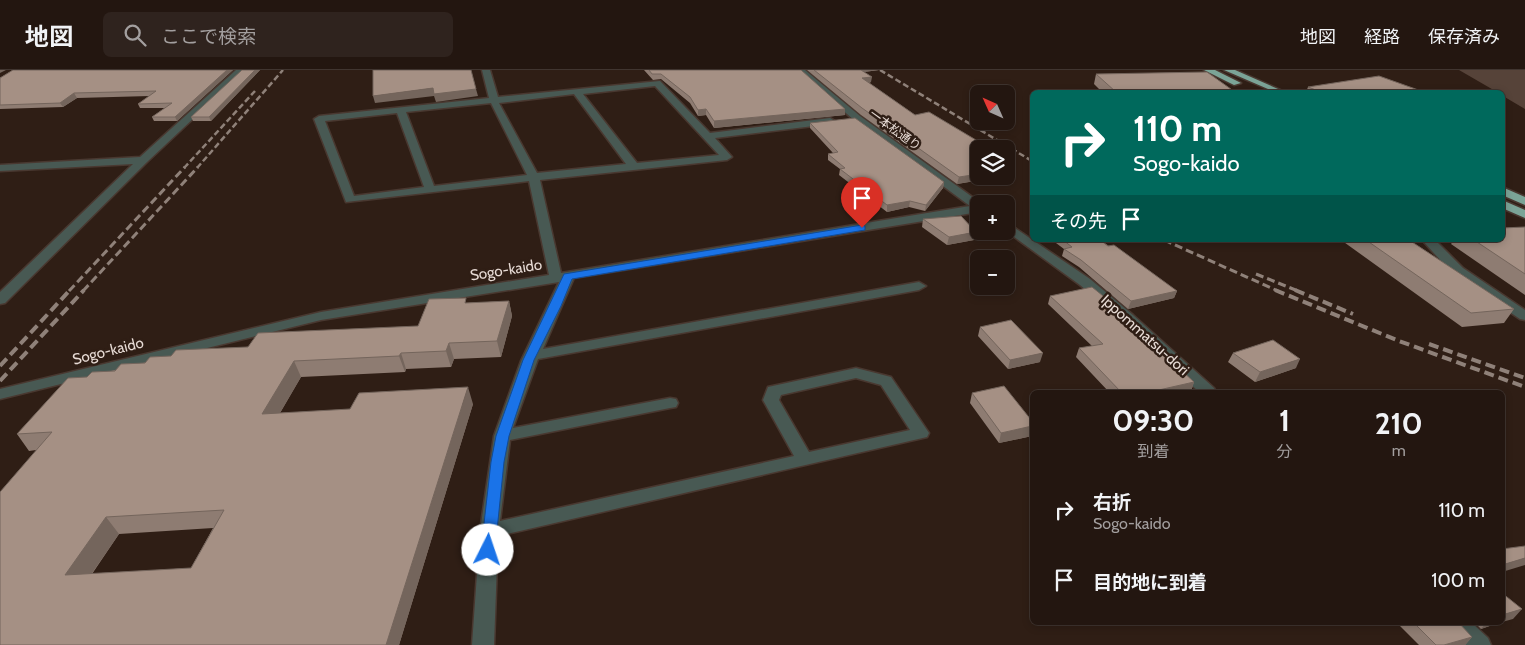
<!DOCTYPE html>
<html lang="ja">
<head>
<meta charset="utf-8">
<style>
	:root { --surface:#231610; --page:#2f231e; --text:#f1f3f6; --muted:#a39f9f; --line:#403530 }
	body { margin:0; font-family:Cabin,"Noto Sans JP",sans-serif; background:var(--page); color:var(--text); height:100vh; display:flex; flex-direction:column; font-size:19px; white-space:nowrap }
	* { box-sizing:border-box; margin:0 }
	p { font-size:16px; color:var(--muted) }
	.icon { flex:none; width:28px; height:28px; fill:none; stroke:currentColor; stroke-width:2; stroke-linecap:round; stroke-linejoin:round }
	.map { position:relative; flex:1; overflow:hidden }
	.details { position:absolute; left:1030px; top:320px; width:475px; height:235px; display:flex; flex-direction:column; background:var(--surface); border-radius:8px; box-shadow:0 2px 8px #0003,0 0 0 1px var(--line) }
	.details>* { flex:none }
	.top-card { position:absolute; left:1030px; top:20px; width:475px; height:152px; border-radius:8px; box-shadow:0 2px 8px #0003,0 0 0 1px var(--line); background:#00695c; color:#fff; overflow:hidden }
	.needle { width:32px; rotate:315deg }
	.controls { position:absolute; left:970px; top:15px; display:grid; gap:10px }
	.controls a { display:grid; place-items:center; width:45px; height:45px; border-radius:8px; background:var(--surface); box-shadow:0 2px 8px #0003,0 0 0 1px var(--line); font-size:25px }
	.pin { position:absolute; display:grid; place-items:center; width:42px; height:42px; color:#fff; margin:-51px -21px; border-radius:50% 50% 50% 0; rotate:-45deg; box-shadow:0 0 5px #0007 }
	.pin .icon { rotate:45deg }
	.me { position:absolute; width:55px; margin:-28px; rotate:4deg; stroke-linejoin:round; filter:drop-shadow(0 0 4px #0008) }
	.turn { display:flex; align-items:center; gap:18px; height:105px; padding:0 20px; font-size:22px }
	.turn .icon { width:65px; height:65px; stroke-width:2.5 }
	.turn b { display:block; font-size:35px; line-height:42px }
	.then { display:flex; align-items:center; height:48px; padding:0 20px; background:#0003; gap:10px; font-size:19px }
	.eta { display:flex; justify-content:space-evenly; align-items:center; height:85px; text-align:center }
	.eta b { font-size:30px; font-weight:700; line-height:35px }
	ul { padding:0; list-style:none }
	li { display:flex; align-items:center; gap:15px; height:70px; padding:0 20px }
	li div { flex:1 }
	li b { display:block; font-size:19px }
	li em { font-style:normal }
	header { display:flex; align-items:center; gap:30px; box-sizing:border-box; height:70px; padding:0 25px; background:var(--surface); border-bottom:1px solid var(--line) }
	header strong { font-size:24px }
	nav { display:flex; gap:28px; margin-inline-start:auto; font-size:18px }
	.search { width:350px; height:45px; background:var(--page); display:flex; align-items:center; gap:12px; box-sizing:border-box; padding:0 18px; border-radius:8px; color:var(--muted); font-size:19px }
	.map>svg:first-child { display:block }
</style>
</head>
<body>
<header>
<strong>地図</strong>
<div class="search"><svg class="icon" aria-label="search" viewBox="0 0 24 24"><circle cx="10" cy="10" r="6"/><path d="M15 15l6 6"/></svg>ここで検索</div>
<nav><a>地図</a><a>経路</a><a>保存済み</a></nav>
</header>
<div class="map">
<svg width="1525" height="575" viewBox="0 0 1525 575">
	<rect width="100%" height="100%" fill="#2f1e15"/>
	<path fill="#564339" d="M1459,0H1525V39L1503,26L1502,22H1497Z"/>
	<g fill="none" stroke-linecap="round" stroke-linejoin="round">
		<g stroke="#493830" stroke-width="3">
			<path id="minor" d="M236,0H245L147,92L5,233L0,234V222L133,94L0,101V95L140,87Z
				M482,0H490L498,27L660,11L710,63L830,48L835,51L830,54L715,68L732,87L727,90L540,110L561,203L970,136L854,50L796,0H805L860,46L982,134H979V142L574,208L543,279L919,212L926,216L919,220L538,289L513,358L670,328L676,329L678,333L676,337L670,338L510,370L500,451L794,386L763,330L768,317L856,298L891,307L929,363L927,367L498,466L494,575H472L480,461L494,366L521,291L559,212L321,250L0,329V319L321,242L549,205L529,111L346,132L314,49L319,46L489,28ZM655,16L719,85L637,93L583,24ZM574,24L626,94L537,103L499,33ZM491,33L527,105L434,116L406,42ZM397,43L424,117L354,126L325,51ZM856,308L881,315L910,360L809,382L779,330L781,325Z
				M1006,152L1090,209L1133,245L1214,318L1216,322H1199L1123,251L1080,215L1006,161Z
				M1422,170H1435L1463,198L1525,240V250L1520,249L1453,204Z
				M1446,552H1471L1488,568L1491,575H1465L1449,558Z"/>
		</g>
		<g stroke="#493830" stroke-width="3">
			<path id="highway" d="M1204,0H1215L1241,13L1234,15Z
				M1224,0H1235L1285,22H1275Z
				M1502,117L1525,127V135L1502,125Z
				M1502,130L1525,140V148L1502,138Z"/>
		</g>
		<use href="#minor" fill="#485953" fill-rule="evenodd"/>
		<use href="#highway" fill="#7ba497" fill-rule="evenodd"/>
		<path stroke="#8f8179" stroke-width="2.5" stroke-dasharray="6 3" stroke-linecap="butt" d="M880,0L1032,91
			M184,98L255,21
			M197,98L283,0"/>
		<path stroke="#8f8179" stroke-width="3" stroke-dasharray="8 4" stroke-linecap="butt" d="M1164,170L1278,221
			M1256,204L1298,221
			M69,221L185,97
			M83,221L198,97"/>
		<path stroke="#8f8179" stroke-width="4" stroke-dasharray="10 5" stroke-linecap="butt" d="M1275,220L1399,271L1525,317
			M1295,220L1353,244
			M1429,274L1525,308
			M0,296L70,220
			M0,311L84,220"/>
	</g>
	<path fill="#8e7c72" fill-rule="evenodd" d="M13,0H233L177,51H154L152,47L165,38H140L138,34L150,26L77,28L63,37L0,39V8Z
		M242,0H260L211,51H193L191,47Z
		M644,0H801L845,39V45L714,58L706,45L698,46L690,33L661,9L653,10Z
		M807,0H879L864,2L871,12L869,13L915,45L980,78L987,109L957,114L861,45Z
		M1096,4L1235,22H1102L1094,14Z
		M1308,17L1424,22H1306Z
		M810,53L944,112L943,118L925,141L909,137L887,142L839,105L840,99L828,90V84L833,83L810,58Z
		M923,149L974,170L947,175L922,157Z
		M1525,157V225L1451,174L1454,170H1502Z
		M1052,170H1100L1177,221L1174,228L1128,239L1079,197L1062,186L1064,179Z
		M1341,170H1409L1514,239L1504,253L1462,257Z
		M1050,226L1111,240L1194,312L1191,321L1184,322H1109L1076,287L1079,278L1092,276L1048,234Z
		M509,231L512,246L501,287L454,289L451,297L406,299L405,302L301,307L280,343L473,334L399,575H0L36,380L29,381L17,364L87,307L171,286L418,256L468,233ZM213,458L191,498L92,504L119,464Z
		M980,257L1040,292L1008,299L978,266Z
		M1233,283L1296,298L1255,312L1228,292Z
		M972,323L1032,351V366L999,373L970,333Z
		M1396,552H1458L1472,567L1465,575H1419Z
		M1474,552H1501L1481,559Z"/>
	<path fill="#74655c" d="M0,0H6L0,3Z
		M227,0H233L177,51L175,47Z
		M255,0H260L211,51L209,47Z
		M857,0H879L856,3Z
		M872,7L871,12L862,14V8Z
		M433,18L476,19L478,26L436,32L434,26L375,33L373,26Z
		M74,23L77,28L63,37L60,33Z
		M706,39V45L698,46V40Z
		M845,39V45L714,58V51Z
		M981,73L980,79L974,74Z
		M979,104V106H988L987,109L957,114L959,107Z
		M944,112L943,118L925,141L926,135Z
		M910,131L909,137L887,142V135Z
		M976,162L974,170L947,175L949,167Z
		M1177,221L1174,228L1128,239L1131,231Z
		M509,231L512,246L501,287L497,271Z
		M1113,234L1110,243L1106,236Z
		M449,273L454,289L451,297L446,281Z
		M401,283L406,299L405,302L399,286Z
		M1043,283L1040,292L1008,299L1010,290Z
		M1300,289L1296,298L1255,312L1260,302Z
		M294,291L301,307L270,360L262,344Z
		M1194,312L1191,321L1184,322H1150Z
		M468,317L473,334L399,575H386Z
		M1032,356V366L999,373L1001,363Z
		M106,447L119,464L79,522L65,505Z
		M1525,488V495L1502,502V495Z
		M1522,539L1513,549L1502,552V545Z
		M1487,552H1501L1481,559Z
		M1472,567L1465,575H1444Z"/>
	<path fill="#a59084" stroke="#74655c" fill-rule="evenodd" d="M13,0H227L175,47H152L172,33L138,34L156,21L74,23L60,33L0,35V8Z
		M242,0H255L209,47H191Z
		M373,0H471L476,19L434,24L433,18L373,26Z
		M649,0H801L845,39L714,51L706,39L698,40L690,27L661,4H652Z
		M814,0H861L872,7L862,8L915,45L929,42L981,73L974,74L982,79H979V104L959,107L862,38Z
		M1207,2L1235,22H1116L1096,4Z
		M1379,6L1424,22H1321L1308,17Z
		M855,48L944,112L926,135L910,131L887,135L840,99L845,98L828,84L838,82L810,53Z
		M961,146L976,162L949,167L923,149Z
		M1525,157V204L1474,170H1502V158Z
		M1063,170H1100L1108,176L1114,175L1177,221L1131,231L1081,190L1064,179L1072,177Z
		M1366,170H1409L1514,239L1471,243Z
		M1092,217L1113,234L1106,236L1149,270L1194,312L1150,322H1121L1079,278L1103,274L1050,226Z
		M466,228L465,233L509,231L497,271L449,273L446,281L401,283L399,286L294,291L262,344L350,339L359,323L468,317L386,575H0V422L52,362L17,364L68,308L87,307L92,302L115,301L121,294L145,293L150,287L171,286L176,280L248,277L258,263L418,256L429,229ZM224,440L191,498L65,505L106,447Z
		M1011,250L1043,283L1010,290L980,257Z
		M1273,270L1300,289L1260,302L1233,283Z
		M1004,316L1032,351V356L1001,363L972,323Z
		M1525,476V488L1502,495V479Z
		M1502,523L1522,539L1502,545Z
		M1413,552H1458L1472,567L1444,575H1436Z"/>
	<path fill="#1a73e8" stroke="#114b97" d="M862,155L865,156V160L572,209L561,236L534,290L509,366L504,392L495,480L493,484L488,486L483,484L481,480L491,392L496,366L523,290L564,204Z"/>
	<g text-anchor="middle" stroke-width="5" stroke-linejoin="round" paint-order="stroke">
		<g font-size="12" fill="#e7dbd5" stroke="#2f1e15">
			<text transform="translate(895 60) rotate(36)" y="4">一本松通り</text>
		</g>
		<g font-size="15" fill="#e7dbd5" stroke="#2f1e15">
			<text transform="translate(506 200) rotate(-9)" y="5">Sogo-kaido</text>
			<text transform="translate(1145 265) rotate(42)" y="5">Ippommatsu-dori</text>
			<text transform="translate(108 281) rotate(-14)" y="5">Sogo-kaido</text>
		</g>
	</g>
</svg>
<div class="controls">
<a><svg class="needle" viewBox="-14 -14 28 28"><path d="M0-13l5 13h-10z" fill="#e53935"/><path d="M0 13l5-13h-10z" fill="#a39f9f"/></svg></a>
<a><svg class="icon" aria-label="layers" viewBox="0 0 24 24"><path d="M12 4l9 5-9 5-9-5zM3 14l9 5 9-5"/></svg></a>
<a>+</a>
<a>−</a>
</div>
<div class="pin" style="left:862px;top:158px;background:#d93025"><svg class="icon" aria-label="arrive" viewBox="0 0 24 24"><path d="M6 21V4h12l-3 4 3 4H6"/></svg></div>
<svg class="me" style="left:488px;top:480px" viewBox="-20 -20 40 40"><circle r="19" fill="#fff"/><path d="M0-13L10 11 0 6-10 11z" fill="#1a73e8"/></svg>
<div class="top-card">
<div class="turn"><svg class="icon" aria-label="right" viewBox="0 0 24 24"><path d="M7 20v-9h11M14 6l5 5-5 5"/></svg><div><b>110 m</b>Sogo-kaido</div></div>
<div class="then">その先<svg class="icon" aria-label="arrive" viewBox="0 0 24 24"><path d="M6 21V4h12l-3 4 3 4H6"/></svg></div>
</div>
<section class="details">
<div class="eta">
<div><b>09:30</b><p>到着</p></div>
<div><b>1</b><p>分</p></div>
<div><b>210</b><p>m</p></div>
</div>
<ul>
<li><svg class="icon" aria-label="right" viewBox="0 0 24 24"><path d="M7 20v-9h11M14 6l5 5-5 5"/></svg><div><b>右折</b><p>Sogo-kaido</p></div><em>110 m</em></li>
<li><svg class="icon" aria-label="arrive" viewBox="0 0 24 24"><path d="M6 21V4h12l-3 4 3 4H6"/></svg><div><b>目的地に到着</b></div><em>100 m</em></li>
</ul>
</section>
</div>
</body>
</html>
